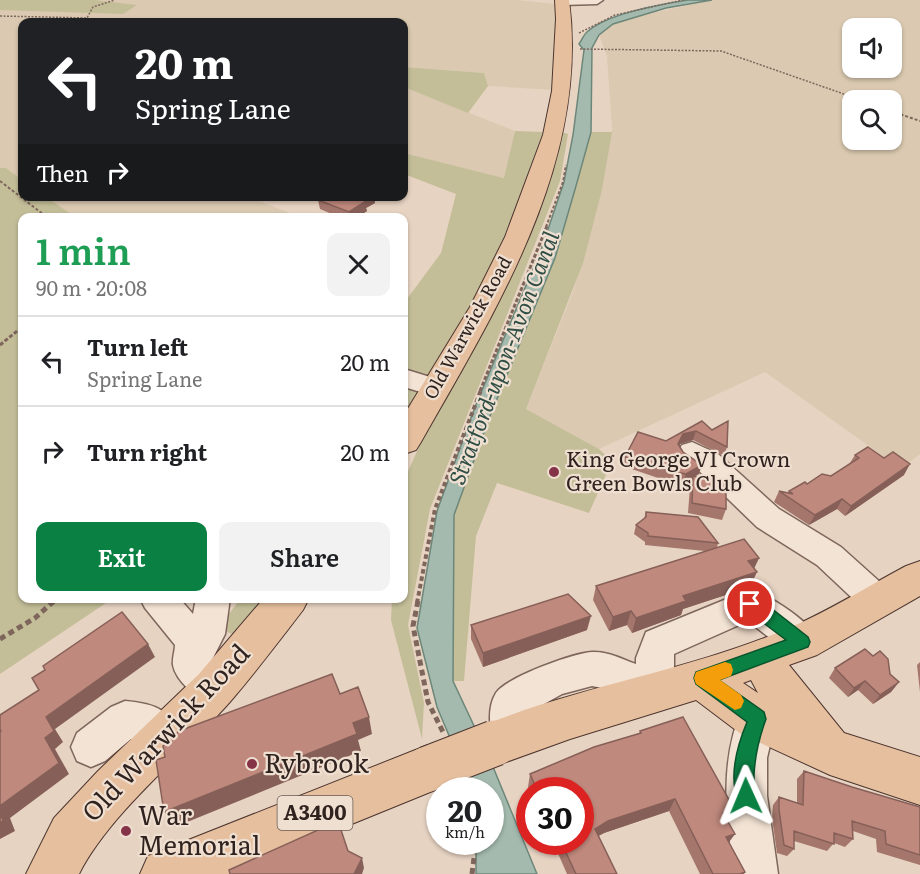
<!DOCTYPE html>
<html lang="en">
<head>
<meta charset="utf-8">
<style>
	:root { --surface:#fff; --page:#f2f2f2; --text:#202124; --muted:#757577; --line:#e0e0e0; --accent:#0b8043 }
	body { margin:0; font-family:Literata,serif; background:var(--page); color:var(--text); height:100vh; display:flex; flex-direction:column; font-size:22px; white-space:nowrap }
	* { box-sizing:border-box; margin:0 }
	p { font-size:20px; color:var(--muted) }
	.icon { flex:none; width:33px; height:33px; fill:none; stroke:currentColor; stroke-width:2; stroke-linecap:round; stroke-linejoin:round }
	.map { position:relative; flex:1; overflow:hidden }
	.side { position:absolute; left:18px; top:213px; width:390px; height:390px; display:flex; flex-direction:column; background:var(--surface); border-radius:12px; box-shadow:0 2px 4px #0004 }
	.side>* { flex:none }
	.hud { position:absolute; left:18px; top:18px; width:390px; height:183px; border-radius:12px; box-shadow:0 2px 4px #0004; background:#202124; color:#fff; overflow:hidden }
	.tools { position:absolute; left:842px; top:18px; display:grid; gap:12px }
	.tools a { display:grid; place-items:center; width:60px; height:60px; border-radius:12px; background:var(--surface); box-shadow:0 2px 4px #0004; font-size:30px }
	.speed { position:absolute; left:426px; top:777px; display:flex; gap:12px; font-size:30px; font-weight:700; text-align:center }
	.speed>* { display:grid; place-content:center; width:78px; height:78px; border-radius:50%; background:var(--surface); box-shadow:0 2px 4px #0004; line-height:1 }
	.speed small { font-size:15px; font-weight:400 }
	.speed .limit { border:9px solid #d22; background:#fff; color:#111 }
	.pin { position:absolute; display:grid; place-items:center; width:51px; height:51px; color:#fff; margin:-26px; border:3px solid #fff; border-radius:50%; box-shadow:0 2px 6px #0007 }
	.me { position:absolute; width:66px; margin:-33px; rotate:359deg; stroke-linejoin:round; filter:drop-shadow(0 0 4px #0008) }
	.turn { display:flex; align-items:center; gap:21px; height:126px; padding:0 18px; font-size:27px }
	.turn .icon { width:78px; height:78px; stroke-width:2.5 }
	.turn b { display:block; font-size:42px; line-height:51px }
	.then { display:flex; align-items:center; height:57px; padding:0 18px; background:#0003; gap:12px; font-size:22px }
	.round { display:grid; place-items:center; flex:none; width:63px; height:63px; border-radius:12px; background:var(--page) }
	.headline { display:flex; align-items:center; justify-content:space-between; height:102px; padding:0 18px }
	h1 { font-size:36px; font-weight:600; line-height:45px; color:#1e9e55 }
	.primary-button { display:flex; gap:12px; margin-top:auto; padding:12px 18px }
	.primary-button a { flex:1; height:69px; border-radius:12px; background:var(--accent); color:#fff; font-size:24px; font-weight:600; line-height:69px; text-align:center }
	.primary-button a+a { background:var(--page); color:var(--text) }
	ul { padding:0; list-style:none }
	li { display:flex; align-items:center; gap:18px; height:90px; padding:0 18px; border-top:2px solid var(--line) }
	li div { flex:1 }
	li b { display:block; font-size:22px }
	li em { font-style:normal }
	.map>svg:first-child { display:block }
</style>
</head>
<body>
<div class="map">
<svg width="920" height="874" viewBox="0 0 920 874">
	<rect width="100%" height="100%" fill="#e7d3c2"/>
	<path fill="#dbcab1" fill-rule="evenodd" d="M0,0H517L557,4L554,90L488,86L484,73L404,67V22H22V180L6,168H0Z
		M712,0H920V454L901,469L765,372L599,449L526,409L574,289L602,190L612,129L607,56L599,35L613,24L638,16ZM852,28H891V68H852ZM852,100H891V140H852Z
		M404,87L515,131L505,178L404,153Z
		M46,197H249L300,217H76Z"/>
	<path fill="#c3be98" d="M0,0H94L137,5L123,14L0,10Z
		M404,67L484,73L488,86L468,113L404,87Z
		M515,131L543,132L526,193L480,307L404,427V303L441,253L456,194L404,174V153L504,178Z
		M562,132L568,134L560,181L430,509L408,625L424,703L422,739L391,620L392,599L404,598V480Z
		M591,132H612L602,190L583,263L526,409L599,449L612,461L589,513L497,483L476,536L464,681H453L454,515L490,416L555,258Z
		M0,168H6L22,180V196L46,197L76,217L22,218V598L112,599L0,674Z
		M240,599H276L244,638L218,629Z"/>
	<path fill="#a4baae" stroke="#6c877a" stroke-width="1.5" d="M688,0H712L666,8L613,24L599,35L592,48L591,132L576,186L555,258L490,416L454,515L453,681L491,762L537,874H476V842H490V790H472L437,707L417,628L437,511L475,407L541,250L564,182L573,135L584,50L579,44C582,40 584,34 587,32C606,14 662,4 688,0Z"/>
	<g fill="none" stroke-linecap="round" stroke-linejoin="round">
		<g stroke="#7e665c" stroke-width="3">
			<path id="minor" d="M556,0H603L597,4L562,5L558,4Z
				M404,369L443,381L447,387L443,393L434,396L404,387Z
				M692,442L718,454L779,509L841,547L890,591L895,601L890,611L878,616L866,611L817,565L757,527L698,470L682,459L677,452L682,445Z
				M751,589C772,597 811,622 820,642L815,653L802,658L789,653L748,621L674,654V691L668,704L655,709L612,690L592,686L562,694L530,712L531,737L525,751L511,756L497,751C490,735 486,709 496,693C505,678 573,653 592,652C607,651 622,659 636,664V658L646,632Z
				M140,598H179L193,614L196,598H230L225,634L212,660L227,676L233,688L227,700L214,706C199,700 176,682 173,665C172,659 175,651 175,645L145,608Z
				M757,700L771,706L776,719L767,758V796L778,874H734C726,815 719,762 743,706Z
				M125,701C158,704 170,710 183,741L177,755L163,760L149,755L138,740L131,739L105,761L91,767L77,761L71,747L77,733L111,707Z"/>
		</g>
		<g stroke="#4d3630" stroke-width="2">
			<path id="major" d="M555,0H569C590,161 497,308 421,442L416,450L404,454V415L470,307L505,237L543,135L552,91L556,19Z
				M920,561V596L817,655L789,665L844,733L920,757V805L830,775L741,734L696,700L570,739L495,766L479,759L472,743L479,727C579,686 689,671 789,628C829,611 868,586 906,566ZM751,680L758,693L743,683Z
				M264,598H309L303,610C279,641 255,673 229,703C183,755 110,813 79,874H26L54,818L98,771L199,674Z
				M428,745L445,752L452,769L445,786L229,874H140L148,856Z"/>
		</g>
		<path stroke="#7e665c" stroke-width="1.5" stroke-dasharray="2 1.5" stroke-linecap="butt" d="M0,16L87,18L93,7L115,0
			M579,33L615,15L683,0
			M580,49L721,51L861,100"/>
		<path stroke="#7e665c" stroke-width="2" stroke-dasharray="3 2" stroke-linecap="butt" d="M857,98L862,100
			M891,111L920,121
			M0,181L48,218
			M546,227L563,182L566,165"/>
		<path stroke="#7e665c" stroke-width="3" stroke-dasharray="4 2" stroke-linecap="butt" d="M0,345L22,327
			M480,391L547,226"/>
		<path stroke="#7e665c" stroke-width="4" stroke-dasharray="4.5 3" stroke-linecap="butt" d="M52,603L57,598
			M417,603L435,509L481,390"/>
		<path stroke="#7e665c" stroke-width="5" stroke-dasharray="6 4" stroke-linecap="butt" d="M418,601L413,626L428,702L443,732
			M0,639L35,618L54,601
			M472,874L476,842"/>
		<use href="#minor" fill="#f3e3d4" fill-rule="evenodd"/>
		<use href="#major" fill="#e6bf9e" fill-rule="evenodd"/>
		<g stroke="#4d3630" stroke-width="47" stroke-linecap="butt">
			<path id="major-bridge" d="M428,769L495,743"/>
		</g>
		<use href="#major-bridge" stroke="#e6bf9e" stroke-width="45"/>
	</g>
	<path fill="#a5766c" d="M324,196H374L375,203L366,208L367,211L356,218H341L320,209L318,200Z
		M702,421L727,447L724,456L693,440L680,444L679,446L699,474L695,476L726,509L722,520L688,513L690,486L692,478L683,483L664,480L623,466L625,457L666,441Z
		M855,455L904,475L845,516L837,509L809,525L774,502L779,491L788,493L789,491L807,484L831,476L850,463Z
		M646,512L718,543L717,548L759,558L754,568L750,587L683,609L681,615L632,633L627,625L609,631L593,600L596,586L705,551L645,545V542L634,534L636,525L644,519Z
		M471,625L587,630L483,667L471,639Z
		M920,662V692L917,665Z
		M835,668L890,674L899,682L891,692L873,704L858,690L848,697L829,678Z
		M640,731L727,819L729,842L745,872L744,874H700L669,811L604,833L598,836L617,874H567L553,842H580V790H530L528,787L530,774L639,734Z
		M804,771L852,787L920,807V865L877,852L876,839L853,831V839L845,847L834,843L827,851L794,841V849L787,856L777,853L772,818L773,805L779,797L797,803V779Z"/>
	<path fill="#866058" d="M369,196H374L375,203L366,208L367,211L356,218H350L349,212Z
		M696,431L693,440L680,444L675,453L678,444L683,434Z
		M910,464L904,475L845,516L851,506Z
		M702,465L699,474L683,483L686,474Z
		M842,499L837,509L809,525L815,515Z
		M759,558L752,573L748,561Z
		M757,572L750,587L683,609L681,615L632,633L636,618L683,596Z
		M631,611L627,625L609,631L613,617Z
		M591,616L587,630L483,667V653Z
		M148,644L155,657L55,729L63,742L55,749L69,774L10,818L15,831L0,839V806L45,738L46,717Z
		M865,681L858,690L848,697L854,688Z
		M899,682L891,692L873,704L880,695Z
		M369,717L372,734L358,740L361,751L175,827L164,812L353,723Z
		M675,799L669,811L604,833L591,840L595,829L608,821Z
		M733,809L726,821L723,813Z
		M735,834L727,845L726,837Z
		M362,858L364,868L362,874H354Z"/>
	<path fill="#c0897d" stroke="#866058" stroke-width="1.5" d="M324,196H369L363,200L366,201L349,212L318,200Z
		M702,421L712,430L728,421L727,447L696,431L683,434L678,444L683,452L702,465L686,474L666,470L625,457L638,432L666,441Z
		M868,447L884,458L893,452L910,464L851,506L842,499L815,515L779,491L793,494L789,491L805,482L807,484L822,474L831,476L859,458L855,455Z
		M693,476L720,481L726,487V509L692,503Z
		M646,512L698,517L718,543L648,536V533L636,525L646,517Z
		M744,539L759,558L748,561L757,572L683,596L686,601L636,618L631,611L613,617L596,586Z
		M568,594L591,616L483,653L471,625Z
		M122,612L148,644L46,717L54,731L45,738L59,763L0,806V732L1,731L0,729V715L39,690L32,678L45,670L43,666Z
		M865,649L873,656L880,651L888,659L890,674L899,682L880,695L865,681L854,688L835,668Z
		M332,674L340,694L358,687L369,717L353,723L357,734L164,812L156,760L165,757L163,746L179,731Z
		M683,717L733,807V809L723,813L735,834L726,837L745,872L740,874H713L675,799L608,821L595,829L617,874H576L561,842H580V790H537L530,774L594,747L641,733L640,731Z
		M804,771L852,787L920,807V855L886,844L885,831L852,821L853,839L834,833V844L794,831V849L784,845L779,810V797L803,805Z
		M0,813L3,821L0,822Z
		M338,821L348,851L362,858L354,874H230L229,870Z"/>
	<path fill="#0b8043" stroke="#07532c" stroke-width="1.5" d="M750,597L772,609L808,637L810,642L808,647L719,680L764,712L766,719C759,738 755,755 754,775C754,785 757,794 753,803L746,806L739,803C728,778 737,746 747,722L696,684L694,678L696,672L786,640L745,609L742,604L745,599Z"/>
	<path fill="#f59e0b" d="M725,662L731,664L733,670L731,676L720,680L741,695L744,701L741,708L735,710L696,684L694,678L696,672Z"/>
	<g fill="#853448" stroke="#efdfd1" stroke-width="2">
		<circle cx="554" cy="472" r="6"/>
		<circle cx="252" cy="764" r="6"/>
		<circle cx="126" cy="831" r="6"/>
	</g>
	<g text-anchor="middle" stroke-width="4.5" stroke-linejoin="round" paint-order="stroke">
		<g font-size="18" fill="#30221e" stroke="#efdfd1">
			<text transform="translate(468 328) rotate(-61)" y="6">Old Warwick Road</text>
		</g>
		<rect fill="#efdfd1" stroke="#695b54" stroke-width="1.5" x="277.5" y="796" width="75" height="34" rx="4.5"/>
		<g font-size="20" font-weight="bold" fill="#30221e">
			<text x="315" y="820">A3400</text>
		</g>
		<g font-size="21" fill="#30221e" stroke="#efdfd1" text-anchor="start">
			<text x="566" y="467">King George VI Crown<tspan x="566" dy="24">Green Bowls Club</tspan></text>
		</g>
		<g font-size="22" font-style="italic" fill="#2f4e45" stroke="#efdfd1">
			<text transform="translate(504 358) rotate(-69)" y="8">Stratford-upon-Avon Canal</text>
		</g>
		<g font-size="26" fill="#30221e" stroke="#efdfd1">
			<text transform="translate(166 733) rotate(-47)" y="9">Old Warwick Road</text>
		</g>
		<g font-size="26" fill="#30221e" stroke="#efdfd1" text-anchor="start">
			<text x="264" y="773">Rybrook</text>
			<text x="138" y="825">War<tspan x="138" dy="30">Memorial</tspan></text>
		</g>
	</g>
</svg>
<div class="tools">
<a><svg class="icon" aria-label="sound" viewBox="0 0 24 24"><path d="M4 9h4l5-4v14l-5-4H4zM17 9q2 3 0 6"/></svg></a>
<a><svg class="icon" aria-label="search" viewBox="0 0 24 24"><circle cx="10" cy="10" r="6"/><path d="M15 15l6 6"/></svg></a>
</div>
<div class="speed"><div>20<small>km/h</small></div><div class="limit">30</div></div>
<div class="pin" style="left:750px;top:604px;background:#d93025"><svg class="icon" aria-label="arrive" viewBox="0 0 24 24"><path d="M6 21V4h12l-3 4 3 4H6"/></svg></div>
<svg class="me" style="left:746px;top:796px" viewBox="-20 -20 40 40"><path d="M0-17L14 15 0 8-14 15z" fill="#0b8043" stroke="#fff" stroke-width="4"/></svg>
<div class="hud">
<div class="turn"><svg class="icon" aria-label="left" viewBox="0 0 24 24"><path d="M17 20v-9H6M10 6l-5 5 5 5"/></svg><div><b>20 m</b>Spring Lane</div></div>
<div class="then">Then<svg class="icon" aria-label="right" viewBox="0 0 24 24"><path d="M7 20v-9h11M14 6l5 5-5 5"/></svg></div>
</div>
<section class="side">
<div class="headline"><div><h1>1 min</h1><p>90 m · 20:08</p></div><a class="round"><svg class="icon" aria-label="close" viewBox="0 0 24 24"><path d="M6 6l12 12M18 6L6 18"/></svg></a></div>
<ul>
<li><svg class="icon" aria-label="left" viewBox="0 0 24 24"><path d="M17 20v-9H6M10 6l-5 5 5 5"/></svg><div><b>Turn left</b><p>Spring Lane</p></div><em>20 m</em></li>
<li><svg class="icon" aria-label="right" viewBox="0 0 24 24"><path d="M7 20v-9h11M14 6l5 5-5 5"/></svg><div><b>Turn right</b></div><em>20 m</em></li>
</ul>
<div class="primary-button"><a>Exit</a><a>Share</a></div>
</section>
</div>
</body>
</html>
